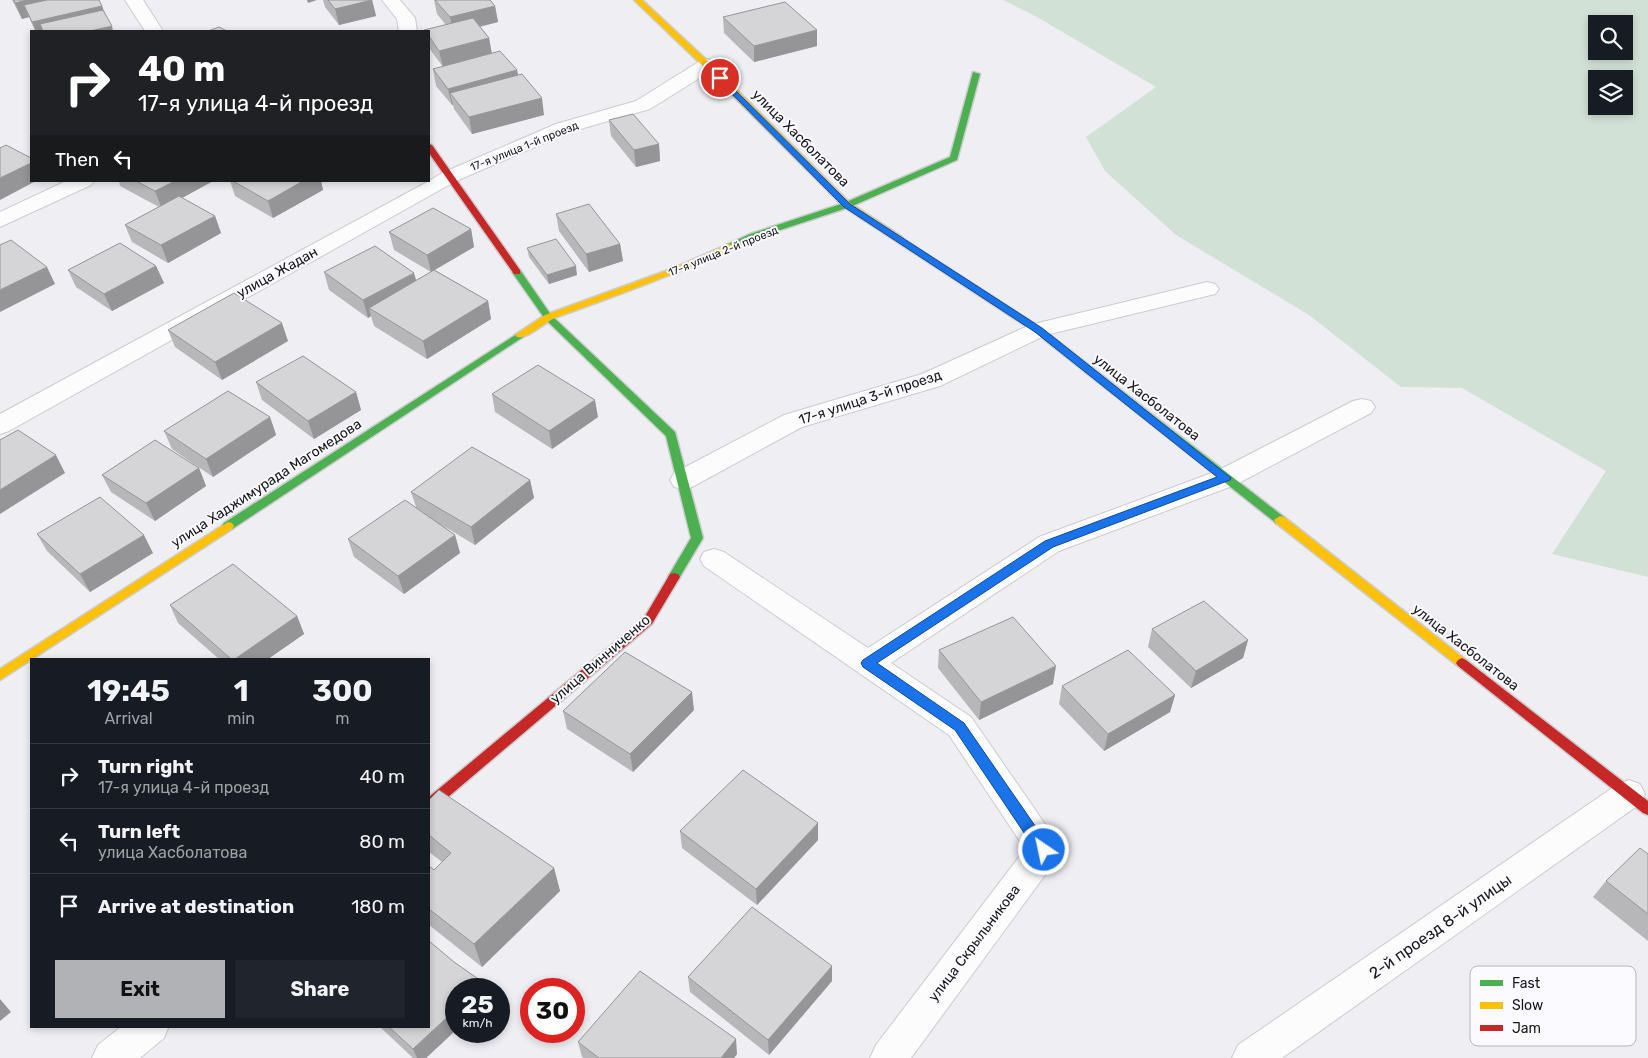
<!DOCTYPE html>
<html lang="en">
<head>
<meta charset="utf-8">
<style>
	:root { --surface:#171b24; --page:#20242c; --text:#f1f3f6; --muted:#9ea1a6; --line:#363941; --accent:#b1b2b5 }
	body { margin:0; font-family:Rubik,sans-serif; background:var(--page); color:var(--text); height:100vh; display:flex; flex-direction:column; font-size:19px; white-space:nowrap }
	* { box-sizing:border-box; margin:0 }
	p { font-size:16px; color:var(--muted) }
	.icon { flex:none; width:28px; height:28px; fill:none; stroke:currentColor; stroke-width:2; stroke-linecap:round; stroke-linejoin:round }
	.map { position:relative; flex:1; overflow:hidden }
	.panel { position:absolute; left:30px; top:658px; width:400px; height:370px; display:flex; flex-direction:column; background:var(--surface); border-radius:0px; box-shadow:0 2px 8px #0003 }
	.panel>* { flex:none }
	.banner { position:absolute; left:30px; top:30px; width:400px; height:152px; border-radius:0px; box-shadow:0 2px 8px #0003; background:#202124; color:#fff; overflow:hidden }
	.tools { position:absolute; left:1588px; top:15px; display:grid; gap:10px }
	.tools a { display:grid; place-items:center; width:45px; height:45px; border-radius:0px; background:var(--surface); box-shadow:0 2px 8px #0003; font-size:25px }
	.speed { position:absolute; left:445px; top:978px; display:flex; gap:10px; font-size:25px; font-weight:700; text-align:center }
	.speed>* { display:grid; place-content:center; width:65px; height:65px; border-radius:50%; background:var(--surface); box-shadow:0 2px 8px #0003; line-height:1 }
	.speed small { font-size:12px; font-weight:400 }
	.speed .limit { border:8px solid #d22; background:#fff; color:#111 }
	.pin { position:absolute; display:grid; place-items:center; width:42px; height:42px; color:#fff; margin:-21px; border:2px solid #fff; border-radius:50%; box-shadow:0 1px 5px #0007 }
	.me { position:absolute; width:55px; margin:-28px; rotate:326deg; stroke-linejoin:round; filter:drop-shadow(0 0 4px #0008) }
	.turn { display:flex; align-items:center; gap:18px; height:105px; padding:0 25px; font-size:22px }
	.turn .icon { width:65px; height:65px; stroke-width:2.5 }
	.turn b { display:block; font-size:35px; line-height:42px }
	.then { display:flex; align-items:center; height:48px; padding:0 25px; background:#0003; gap:10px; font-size:19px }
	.eta { display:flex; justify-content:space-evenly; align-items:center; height:85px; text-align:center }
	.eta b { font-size:30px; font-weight:700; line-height:35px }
	.action { display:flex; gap:10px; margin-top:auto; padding:10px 25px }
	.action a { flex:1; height:58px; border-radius:0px; background:var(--accent); color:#111; font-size:20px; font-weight:700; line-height:58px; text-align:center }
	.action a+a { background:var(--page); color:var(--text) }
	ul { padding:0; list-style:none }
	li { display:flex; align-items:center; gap:15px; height:65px; padding:0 25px; border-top:1px solid var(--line) }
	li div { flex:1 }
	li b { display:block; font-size:19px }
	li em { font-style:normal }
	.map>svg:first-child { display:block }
</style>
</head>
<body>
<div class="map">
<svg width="1648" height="1058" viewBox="0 0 1648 1058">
	<rect width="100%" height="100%" fill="#eeeef3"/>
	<path fill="#d2e1d6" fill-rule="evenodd" d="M1003,0H1648V577L1552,554L1606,471L1462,388L1401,387L1309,315L1176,235L1105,171L1086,137L1156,87L1037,17ZM1596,24H1624V51H1596ZM1596,79H1624V106H1596Z"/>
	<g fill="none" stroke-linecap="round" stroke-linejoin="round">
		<g stroke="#cbccce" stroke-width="2">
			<path id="street" d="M125,0H143L163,31H145Z
				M382,0H400L415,18L417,31H399L397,19Z
				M707,59L714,61L717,65L714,69L650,109L570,132L456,181L9,431L0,434V414L429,181L442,173L556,124L636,101L700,61Z
				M66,181H94L91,185L0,227V212Z
				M1207,282L1215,284L1219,289L1215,294L1046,335L940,386L802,427L692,487L683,489L674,487L670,480L674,473L784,415L922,374L1030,325Z
				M1362,399L1371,401L1375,407L1371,413L1235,485L1059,551L891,663L971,717L1056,840L1061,850L1056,860L911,1058H870L876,1045L1025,849L949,735L704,566L700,559L704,552L714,549L724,552L868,648L1039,537L1217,471L1353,401Z
				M1629,780L1640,784L1645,794L1640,804L1282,1058H1232L1238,1045L1618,784Z
				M122,1026H169L164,1038L140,1058H92L98,1045Z"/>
		</g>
		<g stroke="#cbccce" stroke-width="3">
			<path id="fast" d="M973,72L980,74L957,160L850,207L756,238L732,249H726V245L750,234L844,203L950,157Z
				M899,236L1041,328L1284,517L1286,520L1284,523H1276L1035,332L896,241V237Z
				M517,269L520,270L551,315L675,432L703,538L678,580H670L668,577L691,538L666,436L545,319L512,272Z
				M520,332L525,335L523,337L232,529H224L222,526L224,523Z"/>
		</g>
		<g stroke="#cbccce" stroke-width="3">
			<path id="slow" d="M634,0H642L710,63L850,203L902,237V241H896L844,207L704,67Z
				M729,244L732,245V249C675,274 616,296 557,317C546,321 527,340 517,337L515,335L545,315L674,268Z
				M1280,516L1284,517L1466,660L1468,663L1466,666H1458L1276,523L1274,520Z
				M228,522L232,523L234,526L232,529L0,680V669Z"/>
		</g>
		<g stroke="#cbccce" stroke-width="3">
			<path id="jam" d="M429,144L432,145L520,270V274H514L429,153Z
				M674,573L678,574L680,577L652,624L434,809L429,811V797L644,618L670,574Z
				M1462,658L1466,660L1648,801V815L1643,813L1458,666L1456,663L1458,660Z"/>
		</g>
		<use href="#street" fill="#fcfcfd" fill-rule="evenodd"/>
		<use href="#fast" fill="#4caf50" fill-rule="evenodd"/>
		<use href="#slow" fill="#ffc107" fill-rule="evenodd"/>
		<use href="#jam" fill="#c62828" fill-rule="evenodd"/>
	</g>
	<path fill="#b7b7ba" d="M12,0H99L113,31H35L29,17L22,19Z
		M323,0H372L376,16L339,25L325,7Z
		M434,0H490L495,6L498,22L480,27L489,38L492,54L517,70L518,75L544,115L472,134L454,109L453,105H452L436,86L433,69L443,67L429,48V31H424V30L446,25L437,14Z
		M723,17L817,46L754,62L724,33Z
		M609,120L659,144L660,161L636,167L611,136Z
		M119,181H213L182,198L215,216L221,233L168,263L132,242L125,225L159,207L120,186Z
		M230,181H321L323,190L273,218L235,196Z
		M556,214L620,244L623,261L589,272L559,231Z
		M471,229L474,247L435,270L488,301L491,319L427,359L374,326L371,316L368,318L329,290L324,272L416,280L431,272L394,250L389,232Z
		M527,248L577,275L549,284L529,257Z
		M156,266L164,283L112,311L76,287L68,270Z
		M168,330L288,341L222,380L175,347Z
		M256,382L356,392L361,410L314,439L262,400Z
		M492,394L598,417L552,449L495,412Z
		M270,417L276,435L213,477L172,449L164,431Z
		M199,468L206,486L155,521L111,492L102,475Z
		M530,480L534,498L475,545L442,525L455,535L460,553L404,594L354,557L348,539L416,507L411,492Z
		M37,534L153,553L90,592L47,551Z
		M170,605L297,616L304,634L268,659H219L178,623Z
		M1152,629L1248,640L1243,658L1191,688L1148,647Z
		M939,650L1053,684L979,720L938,668Z
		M1062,686L1175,695L1170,712L1104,751L1059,704Z
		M694,710L633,772L567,729L563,711Z
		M429,800L554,868L560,891L482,967L429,925V866L434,870L442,862L429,852Z
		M680,831L818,840L757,905L682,848Z
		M1648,854V941L1593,897L1606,881Z
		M454,962L484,983L486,989H456V1030L426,1058H413L379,1026H429Z
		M688,977L832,981L769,1055L690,992Z
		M578,1042L737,1054L734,1058H584L582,1057Z"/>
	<path fill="#959597" d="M27,0H96L24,5L29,17L22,19L15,3Z
		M307,0H317L308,3Z
		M372,0L376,16L339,25L335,9Z
		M102,6L108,22L43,31H36L32,22Z
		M495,6L498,22L453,33L450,17Z
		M112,26L113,31H90Z
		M817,30V46L754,62V46Z
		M489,38L492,55L443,67L439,51Z
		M517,70L520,87L450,93L453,105H452L448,89Z
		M542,98L544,115L472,134L469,117Z
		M659,144L660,161L636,167L634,150Z
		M31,163V181H36L0,200V178Z
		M175,181H213L162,209L155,191Z
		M303,181H321L323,190L273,218L268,201Z
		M215,216L221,233L168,263L161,245Z
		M471,229L474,247L431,272L427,255Z
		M620,244L623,261L589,272L586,254Z
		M156,266L164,283L112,311L104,294Z
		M576,266L577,275L549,284L547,275Z
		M47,267L55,284L0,312V290Z
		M414,273L419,290L369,308L371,316L368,318L363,300Z
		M488,301L491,319L427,359L423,341Z
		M282,323L288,341L222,380L215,362Z
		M356,392L361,410L314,439L308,421Z
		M595,400L598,417L552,449L549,431Z
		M270,417L276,435L213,477L206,459Z
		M56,455L65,473L0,514V490Z
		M199,468L206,486L155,521L146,503Z
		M530,480L534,498L475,545L471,527Z
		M144,535L153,553L90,592L80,574Z
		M455,535L460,553L404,594L398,576Z
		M297,616L304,634L268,659H235Z
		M1248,640L1243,658L1191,688L1196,671Z
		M1056,666L1053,684L979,720L981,702Z
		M692,692L694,710L633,772L630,754Z
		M1175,695L1170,712L1104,751L1108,734Z
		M818,823V840L757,905L756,889Z
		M554,868L560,891L482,967L474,944Z
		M832,966V981L769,1055L768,1040Z
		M484,983L486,989H478Z
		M0,999L11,1012L0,1021Z
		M456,1009V1030L426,1058H417L413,1049Z
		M736,1039L737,1054L734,1058H721Z"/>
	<path fill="#d5d5d8" stroke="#959597" d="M14,0H27L15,3Z
		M47,0H99L102,6L32,22L24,5Z
		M328,0H372L335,9Z
		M435,0H490L495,6L450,17Z
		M785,2L817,30L754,46L723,17Z
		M103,10L112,26L90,31H43L40,24Z
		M473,18L489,38L439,51L429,36V31H425L424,30Z
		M219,27L227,31H208Z
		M500,51L517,70L448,89L433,69Z
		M522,74L542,98L469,117L450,93Z
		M633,114L659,144L634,150L609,120Z
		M6,145L31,158V163L0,178V148Z
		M136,181H175L155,191Z
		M233,181H303L268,201Z
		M179,196L215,216L161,245L125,225Z
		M589,204L620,244L586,254L556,214Z
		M433,208L471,229L427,255L389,232Z
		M556,239L576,266L547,275L527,248Z
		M11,240L47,267L0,290V245Z
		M120,243L156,266L104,294L68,270Z
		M375,246L414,273L363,300L324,272Z
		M434,270L488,301L423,341L369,308Z
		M234,293L282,323L215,362L168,330Z
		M303,356L356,392L308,421L256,382Z
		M538,365L595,400L549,431L492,394Z
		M228,391L270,417L206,459L164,431Z
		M18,430L56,455L0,490V440Z
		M155,440L199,468L146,503L102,475Z
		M472,447L530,480L471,527L411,492Z
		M100,497L144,535L80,574L37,534Z
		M405,500L455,535L398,576L348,539Z
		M233,564L297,616L235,659H231L170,605Z
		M1204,601L1248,640L1196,671L1152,629Z
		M1013,617L1056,666L981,702L939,650Z
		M1128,650L1175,695L1108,734L1062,686Z
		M625,652L692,692L630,754L563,711Z
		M743,770L818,823L756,889L680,831Z
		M439,790L554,868L474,944L429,909V866L434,870L451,853L429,835V800Z
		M1640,848L1648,854V914L1606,881Z
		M752,907L832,966L768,1040L688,977Z
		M429,941L454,962L484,983L478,989H456V1009L413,1049L388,1026H429Z
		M640,971L736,1039L721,1058H599L578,1042Z"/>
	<path fill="#1a73e8" stroke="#114b97" d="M720,75L850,204L1042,328L1231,478L1230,480L1053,547L877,663L964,723L1049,846L1051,850L1049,855L1044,856L1039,855L955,730L863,667L861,663L863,660L1045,541L1217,477L1035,332L844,207L717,79L716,78Z"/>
	<g text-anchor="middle" stroke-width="4" stroke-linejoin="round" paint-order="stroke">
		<g font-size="11" fill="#17181a" stroke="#fbfbff">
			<text transform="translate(524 146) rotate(-22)" y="4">17-я улица 1-й проезд</text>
			<text transform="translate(723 251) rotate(-22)" y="4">17-я улица 2-й проезд</text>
		</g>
		<g font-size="14" fill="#17181a" stroke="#fbfbff">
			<text transform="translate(801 138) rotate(45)" y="5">улица Хасболатова</text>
			<text transform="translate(277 272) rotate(-29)" y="5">улица Жадан</text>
			<text transform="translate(870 397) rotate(-18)" y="5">17-я улица 3-й проезд</text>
			<text transform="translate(1147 397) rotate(38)" y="5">улица Хасболатова</text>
			<text transform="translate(266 483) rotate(-33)" y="5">улица Хаджимурада Магомедова</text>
			<text transform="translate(1466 647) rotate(38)" y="5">улица Хасболатова</text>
			<text transform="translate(600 659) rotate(-41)" y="5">улица Винниченко</text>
			<text transform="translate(974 943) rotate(-53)" y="5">улица Скрыльникова</text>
		</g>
		<g font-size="16" fill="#17181a" stroke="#fbfbff">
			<text transform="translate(1440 926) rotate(-35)" y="6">2-й проезд 8-й улицы</text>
		</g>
	</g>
	<rect x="1470" y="966" width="166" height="80" rx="8" fill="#fbfbff" stroke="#b7b7ba" stroke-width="1"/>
	<rect x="1480" y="980" width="23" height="6" fill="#4caf50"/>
	<rect x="1480" y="1002" width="23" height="7" fill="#ffc107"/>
	<rect x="1480" y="1025" width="23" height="6" fill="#c62828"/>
	<g font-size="14" fill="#17181a">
		<text x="1512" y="988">Fast</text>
		<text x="1512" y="1010">Slow</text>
		<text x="1512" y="1033">Jam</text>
	</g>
</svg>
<div class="tools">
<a><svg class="icon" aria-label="search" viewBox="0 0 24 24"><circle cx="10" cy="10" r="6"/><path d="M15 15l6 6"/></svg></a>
<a><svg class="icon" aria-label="layers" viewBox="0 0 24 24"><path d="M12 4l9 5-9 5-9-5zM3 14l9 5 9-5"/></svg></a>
</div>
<div class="speed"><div>25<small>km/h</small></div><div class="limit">30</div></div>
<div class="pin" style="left:720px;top:78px;background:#d93025"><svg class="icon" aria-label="arrive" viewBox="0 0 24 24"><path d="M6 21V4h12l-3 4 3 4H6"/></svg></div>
<svg class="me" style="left:1044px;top:850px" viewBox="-20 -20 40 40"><circle r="17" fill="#1a73e8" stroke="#fff" stroke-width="3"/><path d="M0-11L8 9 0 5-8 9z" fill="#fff"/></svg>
<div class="banner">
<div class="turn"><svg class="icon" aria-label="right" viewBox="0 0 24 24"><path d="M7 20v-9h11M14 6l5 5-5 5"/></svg><div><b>40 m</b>17-я улица 4-й проезд</div></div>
<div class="then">Then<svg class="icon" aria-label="left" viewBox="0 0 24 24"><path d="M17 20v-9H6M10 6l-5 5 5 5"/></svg></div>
</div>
<section class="panel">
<div class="eta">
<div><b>19:45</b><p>Arrival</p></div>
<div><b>1</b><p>min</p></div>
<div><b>300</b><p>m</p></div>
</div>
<ul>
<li><svg class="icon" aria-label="right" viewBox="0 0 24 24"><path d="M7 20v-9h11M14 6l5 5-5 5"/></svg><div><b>Turn right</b><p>17-я улица 4-й проезд</p></div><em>40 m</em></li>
<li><svg class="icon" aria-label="left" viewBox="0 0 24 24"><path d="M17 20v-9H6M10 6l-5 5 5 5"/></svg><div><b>Turn left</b><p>улица Хасболатова</p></div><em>80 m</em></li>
<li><svg class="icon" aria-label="arrive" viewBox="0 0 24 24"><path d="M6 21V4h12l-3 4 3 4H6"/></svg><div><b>Arrive at destination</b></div><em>180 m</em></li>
</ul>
<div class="action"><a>Exit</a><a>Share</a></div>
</section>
</div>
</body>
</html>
